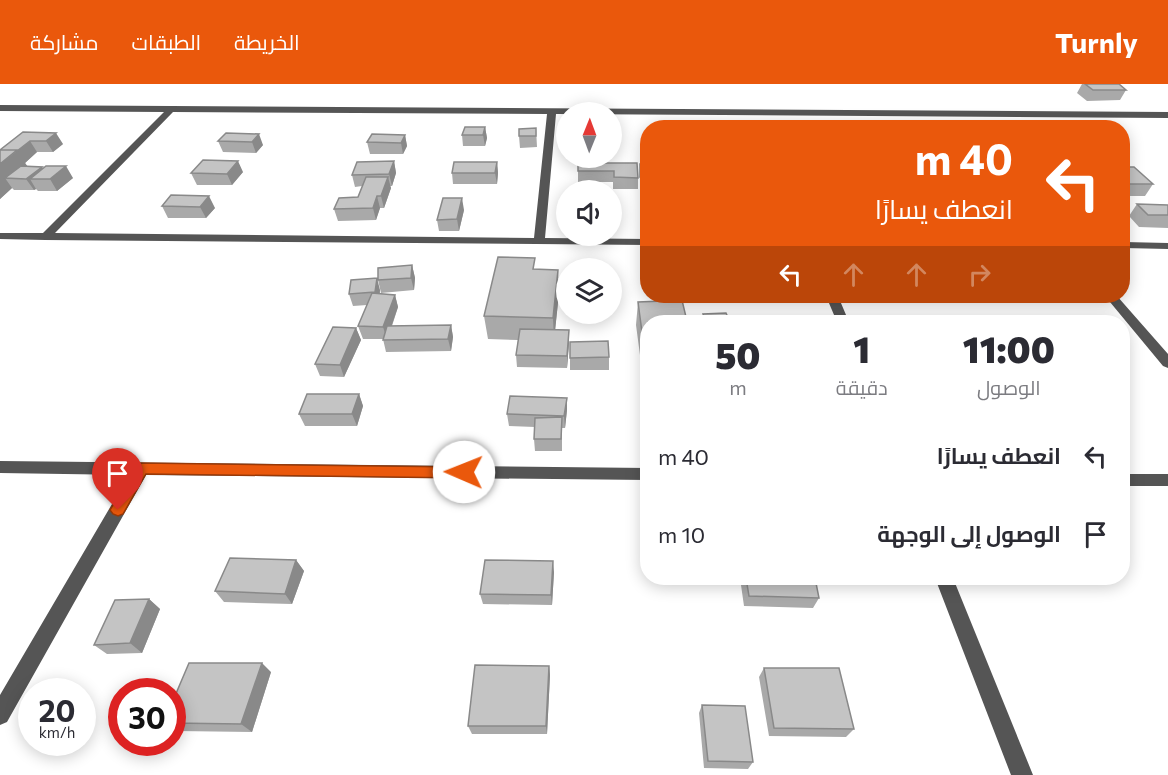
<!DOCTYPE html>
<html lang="ar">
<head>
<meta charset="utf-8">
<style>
	:root { --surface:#fff; --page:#f7f7f7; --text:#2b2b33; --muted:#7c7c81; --accent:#ea580c }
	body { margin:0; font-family:Commissioner,Cairo,sans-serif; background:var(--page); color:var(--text); direction:rtl; height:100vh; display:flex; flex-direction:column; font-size:22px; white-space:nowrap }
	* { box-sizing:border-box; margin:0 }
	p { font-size:20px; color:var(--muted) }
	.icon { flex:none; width:33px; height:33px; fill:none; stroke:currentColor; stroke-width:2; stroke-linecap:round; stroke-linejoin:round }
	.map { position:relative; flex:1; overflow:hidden; direction:ltr }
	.drawer { position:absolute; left:640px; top:231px; width:490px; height:270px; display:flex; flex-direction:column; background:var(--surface); border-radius:24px; box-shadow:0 3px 15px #0003; direction:rtl }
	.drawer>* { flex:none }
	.hud { position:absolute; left:640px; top:36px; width:490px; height:183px; border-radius:24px; box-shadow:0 3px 15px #0003; direction:rtl; background:#ea580c; color:#fff; overflow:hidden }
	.needle { width:39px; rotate:1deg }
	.fabs { position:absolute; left:556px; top:18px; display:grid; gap:12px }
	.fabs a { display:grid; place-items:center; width:66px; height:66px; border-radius:50%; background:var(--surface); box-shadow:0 3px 15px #0003; font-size:30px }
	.speed { position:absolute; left:18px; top:594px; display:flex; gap:12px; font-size:30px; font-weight:700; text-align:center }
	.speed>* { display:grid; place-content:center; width:78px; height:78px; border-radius:50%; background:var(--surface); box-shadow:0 3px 15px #0003; line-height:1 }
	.speed small { font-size:15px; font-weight:400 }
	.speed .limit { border:9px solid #d22; background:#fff; color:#111 }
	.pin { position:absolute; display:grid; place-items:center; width:51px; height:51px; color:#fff; margin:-62px -26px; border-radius:50% 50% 50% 0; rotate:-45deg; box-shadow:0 0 6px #0007 }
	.pin .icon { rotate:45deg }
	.me { position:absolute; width:66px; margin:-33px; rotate:271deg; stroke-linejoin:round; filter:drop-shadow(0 0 4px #0008) }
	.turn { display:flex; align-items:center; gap:21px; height:126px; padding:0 18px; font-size:27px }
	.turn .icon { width:78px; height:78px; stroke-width:2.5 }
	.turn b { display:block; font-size:42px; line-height:51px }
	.lanes { display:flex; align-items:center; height:57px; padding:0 18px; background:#0003; justify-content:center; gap:30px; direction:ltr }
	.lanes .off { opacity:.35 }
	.eta { display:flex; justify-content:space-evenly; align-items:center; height:102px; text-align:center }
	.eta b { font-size:36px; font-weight:800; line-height:42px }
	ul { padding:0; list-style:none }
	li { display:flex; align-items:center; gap:18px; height:78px; padding:0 18px }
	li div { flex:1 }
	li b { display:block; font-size:22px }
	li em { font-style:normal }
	header { display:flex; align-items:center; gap:36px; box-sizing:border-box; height:84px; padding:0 30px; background:var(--accent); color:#fff }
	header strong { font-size:28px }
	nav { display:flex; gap:33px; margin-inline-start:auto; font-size:21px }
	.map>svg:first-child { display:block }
</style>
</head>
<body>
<header>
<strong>Turnly</strong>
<nav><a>الخريطة</a><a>الطبقات</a><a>مشاركة</a></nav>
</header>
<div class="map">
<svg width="1168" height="691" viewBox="0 0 1168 691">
	<rect width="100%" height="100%" fill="#fff"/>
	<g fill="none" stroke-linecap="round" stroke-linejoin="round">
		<path fill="#555" fill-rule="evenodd" d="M0,21L1168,28V34L556,30L545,154L648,155V161L45,156L0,155V149H43L164,28L0,27ZM173,28L547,30L534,154L55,149Z
			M1124,158L1168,159V165L1124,164Z
			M826,212H838L849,238H837Z
			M1105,212H1117L1168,270V284L1163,282Z
			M0,377L648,384V396L146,391L7,638L0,641V611L129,391L0,389Z
			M1124,390H1168V402H1124Z
			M935,494H953L1033,691H1011Z"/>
	</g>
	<path fill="#a9a9a9" d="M1082,0H1119L1126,6L1120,16L1087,17L1077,9Z
		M485,43L487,54L485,62H463L462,51Z
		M536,44L537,63L520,64L519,52Z
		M23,48L63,60L53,68H37L25,79L27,82L43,84L73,94L57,107H38L36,105L34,106H14L12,104L0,115V66Z
		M226,49L263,61L256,69L223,68L218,57Z
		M405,51L407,62L403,70H370L367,58Z
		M394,77L396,89L392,102H390L391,104L384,124H380L376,136L338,137L334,125L358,113L362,102L355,103L352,91Z
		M497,78L498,89L497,100H453L452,89Z
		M578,79H637L638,94V105H613V98H578Z
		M640,80L648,81V105H640Z
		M1124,83L1153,100L1145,112H1124Z
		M243,88L232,101H197L191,89Z
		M171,111L215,124L206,134H168L162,122Z
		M1137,120L1168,121V144L1139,143L1129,132Z
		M464,126L459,147H439L437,136Z
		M412,181L415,194L414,206L381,209L378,196Z
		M535,185L559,209L555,246H569V259L567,284L517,283L516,271L518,256L488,255L484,232Z
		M380,206V210L395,211L398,223L392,242L451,241L453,253L451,267L386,268L383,255H363L358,242L367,221L353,222L349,210Z
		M658,212H681L686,233H703V230L730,238H648V270L640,271L636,241L638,218L658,217Z
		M356,244L361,256L344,293L320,292L315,280Z
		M570,258L609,273V286H570Z
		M359,310L363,322L357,342H305L299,330Z
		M567,314V326L565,344H562V367H535L534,355L535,343L509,342L507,330Z
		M296,476L304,487L292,520L224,518L215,507Z
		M554,488L552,521L483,520L480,510Z
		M740,494H815L819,514L813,524L744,522Z
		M149,515L160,525L142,569L107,570L94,561Z
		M549,582L550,591L547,650H472L468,642Z
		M764,584L854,645L846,653L769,652L759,593Z
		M271,588L252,648L177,647L172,644V619Z
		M702,621L753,678L748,685L704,684L699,629Z"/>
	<path fill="#898989" d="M485,43L487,54L485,62L483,51Z
		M56,49L63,60L53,68L46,57Z
		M259,50L263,61L256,69L252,58Z
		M405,51L407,62L403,70L401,59Z
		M30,57L37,68L25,79L31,87L5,94L12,104L0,115V80Z
		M238,77L243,88L232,101L227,90Z
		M394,77L396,89L392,102L389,90Z
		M497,78L498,89L497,100L495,89Z
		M66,82L73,94L57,107L50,95Z
		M42,83L50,94L30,95L36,105L34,106L26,95Z
		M388,93L391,104L384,124L381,112Z
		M209,112L215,124L206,134L200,123Z
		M377,112L380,124L376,136L373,124Z
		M462,114L464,126L459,147L457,135Z
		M412,181L415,194L414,206L411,194Z
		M558,186L559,209L554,257L553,234Z
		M377,194L380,206L378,220L375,208Z
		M395,211L398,223L387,255L383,243Z
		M451,241L453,253L451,267L448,255Z
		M356,244L361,256L344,293L340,281Z
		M569,246V259L567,284V272Z
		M359,310L363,322L357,342L352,330Z
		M567,314V326L565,344L564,332Z
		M296,476L304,487L292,520L285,510Z
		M553,477L554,488L552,521L551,511Z
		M149,515L160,525L142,569L130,559Z
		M262,579L271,588L252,648L241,640Z
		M549,582L550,591L547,650L546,642Z"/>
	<path fill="#c4c4c4" stroke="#898989" stroke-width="1.5" d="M1085,0H1119L1126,6H1093Z
		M465,43H485L483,51H462Z
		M536,44V52H519V45Z
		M23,48L56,49L46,57H30L17,67V66H0Z
		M226,49L259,50L252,58L218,57Z
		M372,50L405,51L401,59L367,58Z
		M0,66H17L0,80Z
		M203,76L238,77L227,90L191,89Z
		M394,77L389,90L352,91L357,78Z
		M454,78H497L495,89H452Z
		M578,79H637L638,94L614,93V87H578Z
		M640,80L648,81V94L640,93Z
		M21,82L42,83L26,95L5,94Z
		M46,82H66L50,95H30Z
		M1124,83H1134L1153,100H1124Z
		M366,93H388L381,112H377L373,124L334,125L339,114L358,113Z
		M171,111L209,112L200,123L162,122Z
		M443,114H462L457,135L437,136Z
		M1137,120L1168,121V131H1148Z
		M498,173L535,174L533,185L558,186L553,234L484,232Z
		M412,181L411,194L378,196V184Z
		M377,194L375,208L349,210L351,196Z
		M372,209L395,211L383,243L358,242Z
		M662,212H681L686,233L706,232L707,238H648V248H642L638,218L663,217Z
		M726,229L730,238H707L706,232L704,233L703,230Z
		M451,241L448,255L383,256L387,242Z
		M333,243L356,244L340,281L315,280Z
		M520,245L569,246L567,272L516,271Z
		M608,257L609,273L570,274V258Z
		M307,310H359L352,330H299Z
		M510,312L567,314L564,332L507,330Z
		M562,333L561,355H534L535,334Z
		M230,474L296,476L285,510L215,507Z
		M485,476L553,477L551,511L480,510Z
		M746,494H815L819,514L749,512Z
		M149,515L130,559L94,561L115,516Z
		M189,579H262L241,640L172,639V619Z
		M475,581L549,582L546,642H468Z
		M764,584H839L854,645L774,644Z
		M702,621L745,622L753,678L708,677Z"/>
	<path fill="#ea580c" stroke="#983908" stroke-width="1.5" d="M141,379L464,383L469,384L471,388L469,392L464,394L146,390L123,430L118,432L113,430L110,426L113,421L136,381Z"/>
</svg>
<div class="fabs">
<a><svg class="needle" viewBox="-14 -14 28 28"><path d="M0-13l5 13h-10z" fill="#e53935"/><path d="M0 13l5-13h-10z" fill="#7c7c81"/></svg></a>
<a><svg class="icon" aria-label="sound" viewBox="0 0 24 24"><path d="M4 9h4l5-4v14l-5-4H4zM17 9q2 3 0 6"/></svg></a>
<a><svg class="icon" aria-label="layers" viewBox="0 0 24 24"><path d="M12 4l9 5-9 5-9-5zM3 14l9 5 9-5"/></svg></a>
</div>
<div class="speed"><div>20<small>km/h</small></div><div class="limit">30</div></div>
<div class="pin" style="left:118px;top:426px;background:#d93025"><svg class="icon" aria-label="arrive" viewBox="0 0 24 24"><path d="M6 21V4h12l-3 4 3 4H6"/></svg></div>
<svg class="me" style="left:464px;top:388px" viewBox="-20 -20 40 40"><circle r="19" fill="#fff"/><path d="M0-13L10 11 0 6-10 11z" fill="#ea580c"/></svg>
<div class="hud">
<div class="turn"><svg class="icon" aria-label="left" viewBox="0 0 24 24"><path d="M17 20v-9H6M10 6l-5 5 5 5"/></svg><div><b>40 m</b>انعطف يسارًا</div></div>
<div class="lanes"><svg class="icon" aria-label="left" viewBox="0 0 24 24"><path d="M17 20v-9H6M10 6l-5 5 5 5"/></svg><svg class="icon off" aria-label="ahead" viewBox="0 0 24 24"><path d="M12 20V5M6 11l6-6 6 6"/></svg><svg class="icon off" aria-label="ahead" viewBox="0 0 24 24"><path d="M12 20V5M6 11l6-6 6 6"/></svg><svg class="icon off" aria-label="right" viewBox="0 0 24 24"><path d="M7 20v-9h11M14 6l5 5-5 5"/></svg></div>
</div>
<section class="drawer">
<div class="eta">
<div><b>11:00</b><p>الوصول</p></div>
<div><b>1</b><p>دقيقة</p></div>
<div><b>50</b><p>m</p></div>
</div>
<ul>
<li><svg class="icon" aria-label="left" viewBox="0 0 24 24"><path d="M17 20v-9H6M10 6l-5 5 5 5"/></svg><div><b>انعطف يسارًا</b></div><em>40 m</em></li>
<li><svg class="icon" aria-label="arrive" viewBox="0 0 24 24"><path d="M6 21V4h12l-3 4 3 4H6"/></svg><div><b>الوصول إلى الوجهة</b></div><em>10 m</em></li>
</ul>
</section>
</div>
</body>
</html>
